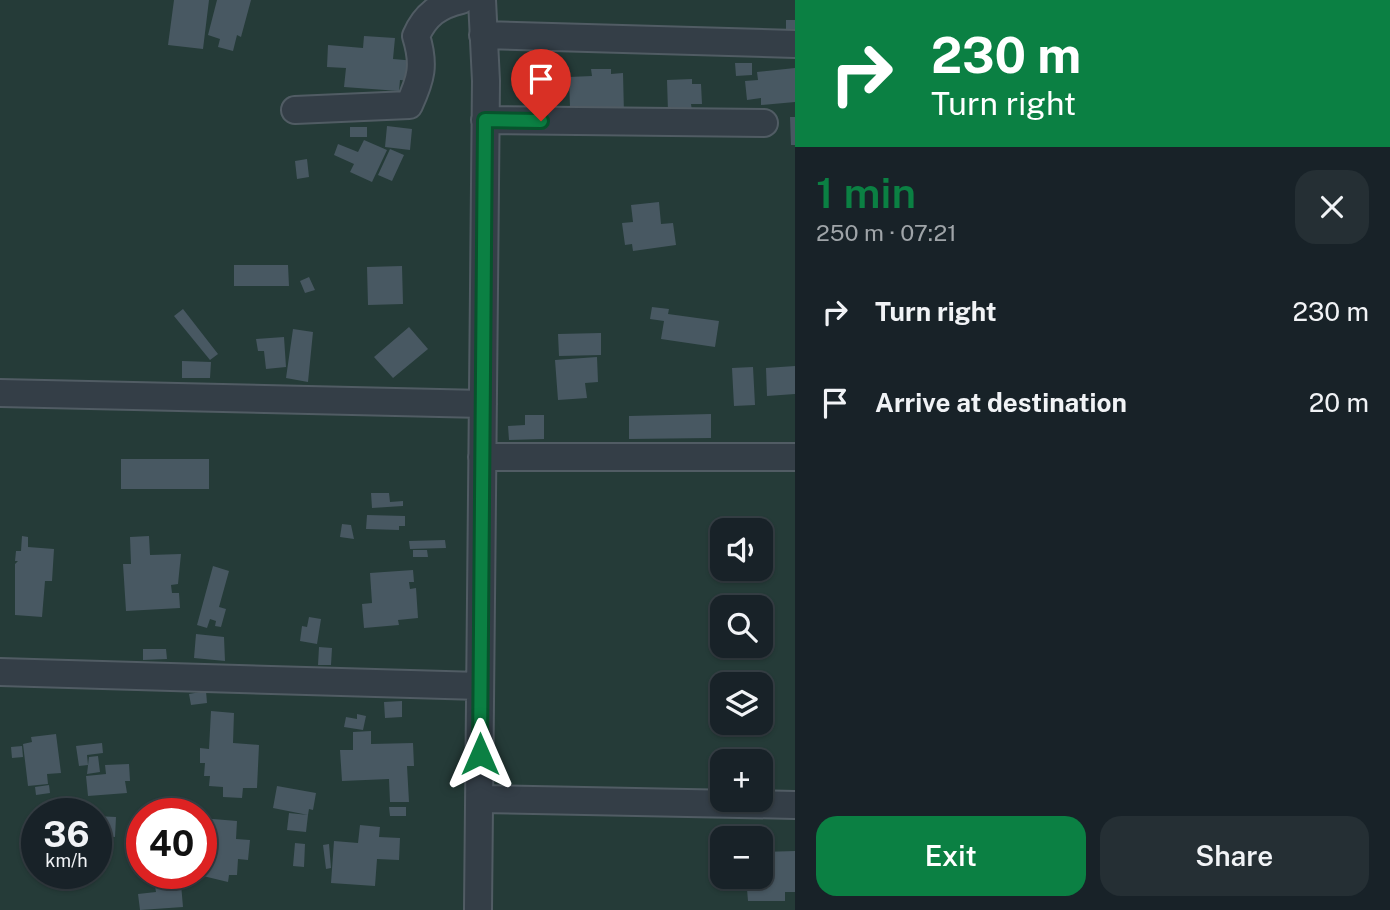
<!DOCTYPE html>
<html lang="en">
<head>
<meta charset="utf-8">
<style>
	:root { --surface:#182228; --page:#252f34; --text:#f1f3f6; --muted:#9fa4a8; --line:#363f45; --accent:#0b8043 }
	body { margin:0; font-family:"Public Sans",sans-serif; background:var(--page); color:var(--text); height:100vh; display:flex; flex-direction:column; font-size:26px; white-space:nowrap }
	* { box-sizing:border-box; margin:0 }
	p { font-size:23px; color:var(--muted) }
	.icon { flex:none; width:38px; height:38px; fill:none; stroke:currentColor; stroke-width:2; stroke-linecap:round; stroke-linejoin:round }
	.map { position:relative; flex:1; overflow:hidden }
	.panel { display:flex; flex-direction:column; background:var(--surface); width:595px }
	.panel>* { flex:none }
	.guide { background:#0b8043; color:#fff; overflow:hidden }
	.buttons { position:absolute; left:710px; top:518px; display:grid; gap:14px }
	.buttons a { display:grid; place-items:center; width:63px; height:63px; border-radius:14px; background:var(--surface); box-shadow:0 2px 5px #0004,0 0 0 2px var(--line); font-size:35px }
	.speed { position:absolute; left:21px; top:798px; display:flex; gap:14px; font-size:35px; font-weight:700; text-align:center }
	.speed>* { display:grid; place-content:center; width:91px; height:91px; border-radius:50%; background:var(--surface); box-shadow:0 2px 5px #0004,0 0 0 2px var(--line); line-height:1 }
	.speed small { font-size:18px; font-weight:400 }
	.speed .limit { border:10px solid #d22; background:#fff; color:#111 }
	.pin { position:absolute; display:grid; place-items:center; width:60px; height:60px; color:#fff; margin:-72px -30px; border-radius:50% 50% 50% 0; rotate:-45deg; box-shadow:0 0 7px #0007 }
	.pin .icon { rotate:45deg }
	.me { position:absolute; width:77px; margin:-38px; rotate:0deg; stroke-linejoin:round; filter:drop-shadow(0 0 5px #0008) }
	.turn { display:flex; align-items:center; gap:24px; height:147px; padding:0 21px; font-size:32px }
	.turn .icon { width:91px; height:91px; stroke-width:2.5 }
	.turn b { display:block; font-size:49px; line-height:60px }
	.round { display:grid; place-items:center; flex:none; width:74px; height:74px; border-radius:21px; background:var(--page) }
	.overview { display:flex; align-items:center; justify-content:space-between; height:119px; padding:0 21px }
	h1 { font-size:42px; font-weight:600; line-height:52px; color:var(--accent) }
	.action { display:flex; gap:14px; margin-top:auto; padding:14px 21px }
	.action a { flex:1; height:80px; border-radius:21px; background:var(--accent); color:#fff; font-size:28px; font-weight:600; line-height:80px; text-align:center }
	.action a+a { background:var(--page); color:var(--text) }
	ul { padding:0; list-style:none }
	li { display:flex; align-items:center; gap:21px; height:91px; padding:0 21px }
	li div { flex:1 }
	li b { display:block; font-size:26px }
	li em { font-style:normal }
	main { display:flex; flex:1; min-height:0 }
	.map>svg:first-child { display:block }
</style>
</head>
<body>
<main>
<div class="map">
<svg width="795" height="910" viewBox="0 0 795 910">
	<rect width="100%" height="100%" fill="#202d36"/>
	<path fill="#253b38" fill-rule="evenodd" d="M0,0H795V910H0ZM723,530H761V569H723ZM723,607H761V646H723ZM723,684H761V723H723ZM723,761H761V800H723ZM37,814H96V873H37ZM142,814H201V873H142ZM723,838H761V877H723Z"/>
	<path fill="#485862" d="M174,0H209L203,49L168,45Z
		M217,0H251L241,37L237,35L233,51L218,47L220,39L208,35Z
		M786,20H795V32H786Z
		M364,36L395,38L393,59L416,61L414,81L400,80L399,91L344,87L346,68L327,67L328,45L363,48Z
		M735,63H752V75L736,76Z
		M795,68V102L761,105V98L747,100L745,81L758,80L757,72Z
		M591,69H611V74L623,73L624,114L598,115L597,107L570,108L569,77L592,76Z
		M692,79V84H701L702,104H691L692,111L668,112L667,80Z
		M790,117H795V145H791Z
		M387,126L412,129L410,150L385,147Z
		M350,127H367V137H350Z
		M364,140L387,150L372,182L350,172L354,164L334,155L338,144L358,152Z
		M390,149L404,155L392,181L378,175Z
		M307,159L309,177L297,179L295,161Z
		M659,202L661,224L673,223L676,245L633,251L632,244L625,245L622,223L633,222L631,205Z
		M234,265H288L289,286H234Z
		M402,266L403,304L368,305L367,267Z
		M309,277L315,290L305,293L300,281Z
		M652,307L669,309L668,314L719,321L715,347L661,339L664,321L650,319Z
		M183,309L218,354L210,360L174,316Z
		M409,327L428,349L393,378L374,357Z
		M293,329L313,332L308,382L286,378Z
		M601,333V355L559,356L558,334Z
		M284,337L286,367L266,369L264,351H258L256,339Z
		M597,357L598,382L585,383L587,398L558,400L555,360Z
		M182,361L211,362L210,378H182Z
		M795,366V394L767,396L766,368Z
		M753,367L755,405L734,406L732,368Z
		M711,414V438L629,439V416Z
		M525,415H544V439L509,440L508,426L525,425Z
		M121,459H209V489H121Z
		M371,493H389L390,502L403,501V506L372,508Z
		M367,515L405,516V526H399V530L366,529Z
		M342,524L351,525L354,539L340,537Z
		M22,536L28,537V547L54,549L52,581H45L42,617L15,615V564L18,561H15L16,551H21Z
		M149,536L150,555L181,554L178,584L171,585L172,593H179L180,608L126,611L123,564H131L130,537Z
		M445,540L446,548L410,549L409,541Z
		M413,550H427L428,557H413Z
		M213,566L229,571L219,607L226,609L221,627L215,626L216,621L210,619L207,628L197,625Z
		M413,570L414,582H409L410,589L416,588L418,618L398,620L399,625L364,628L362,604L372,603L370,573Z
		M309,617L321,619L317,644L300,641L302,626L307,627Z
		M196,634L224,637L225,661L194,658Z
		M319,647L332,648L331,665H318Z
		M143,649H166L167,659L143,660Z
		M206,691L207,703L191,705L189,694Z
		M402,701V717L385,718L384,702Z
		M211,711L234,713L233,743L259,745L257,788H243L242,798L223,797V787L209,786L210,776H204L205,763H200V748L209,749Z
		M357,714L366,716L363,730L344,727L346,717L357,719Z
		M371,731V744L413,743L414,766H407L409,802H390L389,779L342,781L340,750H353V732Z
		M56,734L61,773L47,774L48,784L28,786L23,744L32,742L31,737Z
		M102,743L103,753L87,755L88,765L79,766L76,746Z
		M22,746L23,757L12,758L11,747Z
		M98,756L100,772L87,774L89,757Z
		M129,764L130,781H125L127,793L88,796L86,776L106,774L105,765Z
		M49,785L50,793L36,795L35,787Z
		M277,786L316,793L313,810L309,809L308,815L273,808Z
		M389,807H406V816H390Z
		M289,813L308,815L306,832L287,830Z
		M96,816L116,817L115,837L96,836Z
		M201,818L237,821L236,839L250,840L248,860L238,859L237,875H229L228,882L203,876L201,857H204L207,827L201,826Z
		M360,825L380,827L379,837L400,838L399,860L377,859L375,886L331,883L334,841L358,843Z
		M295,843L305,844L304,867L293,866Z
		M329,844L331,868L326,869L323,845Z
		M96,847L108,848V859L96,858Z
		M795,851V892H785V901H748L747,889H732V877H761V852Z
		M181,884L183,907L140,910L138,894L156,892L155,886Z"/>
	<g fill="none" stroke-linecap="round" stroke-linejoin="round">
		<g stroke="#515c64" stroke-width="30">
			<path id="minor" d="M483,35L795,44
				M295,110L409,105C421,79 425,65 416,36C425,15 439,5 461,0
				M485,120L764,123
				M0,393L483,404
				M482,457H795
				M0,672L480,686
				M480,799L795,805
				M478,910L486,81L482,0"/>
		</g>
		<use href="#minor" stroke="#343e47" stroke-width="26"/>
	</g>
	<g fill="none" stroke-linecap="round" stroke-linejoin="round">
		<g stroke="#07532c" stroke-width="18">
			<path id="route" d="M480,754L485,120L541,121"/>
		</g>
		<use href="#route" stroke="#0b8043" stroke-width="12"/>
	</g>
</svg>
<div class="buttons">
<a><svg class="icon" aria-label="sound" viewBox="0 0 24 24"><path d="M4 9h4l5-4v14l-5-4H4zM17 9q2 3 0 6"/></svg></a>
<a><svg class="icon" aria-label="search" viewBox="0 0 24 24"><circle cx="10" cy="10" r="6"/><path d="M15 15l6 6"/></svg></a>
<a><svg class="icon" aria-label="layers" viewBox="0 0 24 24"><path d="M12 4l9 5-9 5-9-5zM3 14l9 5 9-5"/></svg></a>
<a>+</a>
<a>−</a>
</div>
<div class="speed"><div>36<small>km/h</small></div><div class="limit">40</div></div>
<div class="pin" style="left:541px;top:121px;background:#d93025"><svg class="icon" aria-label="arrive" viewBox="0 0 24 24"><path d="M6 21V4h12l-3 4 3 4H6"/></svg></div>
<svg class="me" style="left:480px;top:754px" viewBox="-20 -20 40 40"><path d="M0-17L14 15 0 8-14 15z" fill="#0b8043" stroke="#fff" stroke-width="4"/></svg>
</div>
<section class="panel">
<div class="guide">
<div class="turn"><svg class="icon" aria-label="right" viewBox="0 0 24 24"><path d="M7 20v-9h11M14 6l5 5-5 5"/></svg><div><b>230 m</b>Turn right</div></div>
</div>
<div class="overview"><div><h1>1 min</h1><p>250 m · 07:21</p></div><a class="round"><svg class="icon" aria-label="close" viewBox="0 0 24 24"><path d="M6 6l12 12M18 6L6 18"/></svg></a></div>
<ul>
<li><svg class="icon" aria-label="right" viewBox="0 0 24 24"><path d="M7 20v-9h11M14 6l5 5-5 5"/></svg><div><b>Turn right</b></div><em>230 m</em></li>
<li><svg class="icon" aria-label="arrive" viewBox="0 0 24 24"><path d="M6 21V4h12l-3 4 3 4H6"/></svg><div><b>Arrive at destination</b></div><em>20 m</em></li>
</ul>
<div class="action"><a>Exit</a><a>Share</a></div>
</section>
</main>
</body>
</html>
